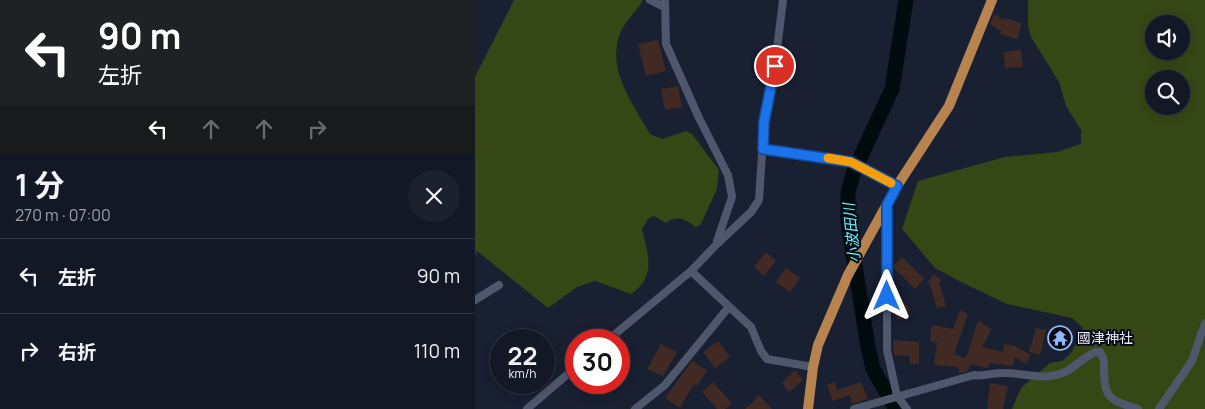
<!DOCTYPE html>
<html lang="ja">
<head>
<meta charset="utf-8">
<style>
	:root { --surface:#121826; --page:#1b212e; --text:#f1f3f6; --muted:#9ca0a7; --line:#313743 }
	body { margin:0; font-family:Manrope,"Noto Sans JP",sans-serif; background:var(--page); color:var(--text); height:100vh; display:flex; flex-direction:column; font-size:19px; white-space:nowrap }
	* { box-sizing:border-box; margin:0 }
	p { font-size:16px; color:var(--muted) }
	.icon { flex:none; width:28px; height:28px; fill:none; stroke:currentColor; stroke-width:2; stroke-linecap:round; stroke-linejoin:round }
	.map { position:relative; flex:1; overflow:hidden }
	.panel { display:flex; flex-direction:column; background:var(--surface); width:475px }
	.panel>* { flex:none }
	.top-card { background:#202124; color:#fff; overflow:hidden }
	.tools { position:absolute; left:670px; top:15px; display:grid; gap:10px }
	.tools a { display:grid; place-items:center; width:45px; height:45px; border-radius:50%; background:var(--surface); box-shadow:0 2px 12px #0003,0 0 0 1px var(--line); font-size:25px }
	.speed { position:absolute; left:15px; top:329px; display:flex; gap:10px; font-size:25px; font-weight:700; text-align:center }
	.speed>* { display:grid; place-content:center; width:65px; height:65px; border-radius:50%; background:var(--surface); box-shadow:0 2px 12px #0003,0 0 0 1px var(--line); line-height:1 }
	.speed small { font-size:12px; font-weight:400 }
	.speed .limit { border:8px solid #d22; background:#fff; color:#111 }
	.pin { position:absolute; display:grid; place-items:center; width:42px; height:42px; color:#fff; margin:-21px; border:2px solid #fff; border-radius:50%; box-shadow:0 1px 5px #0007 }
	.me { position:absolute; width:55px; margin:-28px; rotate:0deg; stroke-linejoin:round; filter:drop-shadow(0 0 4px #0008) }
	.turn { display:flex; align-items:center; gap:18px; height:105px; padding:0 15px; font-size:22px }
	.turn .icon { width:65px; height:65px; stroke-width:2.5 }
	.turn b { display:block; font-size:35px; line-height:42px }
	.lanes { display:flex; align-items:center; height:48px; padding:0 15px; background:#0003; justify-content:center; gap:25px; direction:ltr }
	.lanes .off { opacity:.35 }
	.round { display:grid; place-items:center; flex:none; width:52px; height:52px; border-radius:26px; background:var(--page) }
	.overview { display:flex; align-items:center; justify-content:space-between; height:85px; padding:0 15px }
	h1 { font-size:30px; font-weight:700; line-height:38px }
	ul { padding:0; list-style:none }
	li { display:flex; align-items:center; gap:15px; height:75px; padding:0 15px; border-top:1px solid var(--line) }
	li div { flex:1 }
	li b { display:block; font-size:19px }
	li em { font-style:normal }
	main { display:flex; flex:1; min-height:0 }
	.map>svg:first-child { display:block }
</style>
</head>
<body>
<main>
<section class="panel">
<div class="top-card">
<div class="turn"><svg class="icon" aria-label="left" viewBox="0 0 24 24"><path d="M17 20v-9H6M10 6l-5 5 5 5"/></svg><div><b>90 m</b>左折</div></div>
<div class="lanes"><svg class="icon" aria-label="left" viewBox="0 0 24 24"><path d="M17 20v-9H6M10 6l-5 5 5 5"/></svg><svg class="icon off" aria-label="ahead" viewBox="0 0 24 24"><path d="M12 20V5M6 11l6-6 6 6"/></svg><svg class="icon off" aria-label="ahead" viewBox="0 0 24 24"><path d="M12 20V5M6 11l6-6 6 6"/></svg><svg class="icon off" aria-label="right" viewBox="0 0 24 24"><path d="M7 20v-9h11M14 6l5 5-5 5"/></svg></div>
</div>
<div class="overview"><div><h1>1 分</h1><p>270 m · 07:00</p></div><a class="round"><svg class="icon" aria-label="close" viewBox="0 0 24 24"><path d="M6 6l12 12M18 6L6 18"/></svg></a></div>
<ul>
<li><svg class="icon" aria-label="left" viewBox="0 0 24 24"><path d="M17 20v-9H6M10 6l-5 5 5 5"/></svg><div><b>左折</b></div><em>90 m</em></li>
<li><svg class="icon" aria-label="right" viewBox="0 0 24 24"><path d="M7 20v-9h11M14 6l5 5-5 5"/></svg><div><b>右折</b></div><em>110 m</em></li>
</ul>
</section>
<div class="map">
<svg width="730" height="409" viewBox="0 0 730 409">
	<rect width="100%" height="100%" fill="#182032"/>
	<path fill="#364716" fill-rule="evenodd" d="M39,0H168C162,11 152,19 146,31C130,69 158,103 175,134L187,139L211,131L217,134L244,170L242,189L226,224L221,227C211,220 202,214 191,223L179,216L173,219L167,229C173,255 182,276 156,294L120,281L102,287L73,308L2,251L0,256V77Z
		M553,0H730V409H537L546,388L575,363L587,361L597,352L608,328L597,318L532,304L484,281L460,268L427,229L443,181L530,157L582,152L606,144V130L591,106L584,82L556,37L553,25ZM679,24H706V51H679ZM679,79H706V106H679Z"/>
	<g fill="none" stroke-linecap="round" stroke-linejoin="round">
		<path stroke="#000b0d" stroke-width="15" d="M421,409L398,369L393,347L373,222V193L379,171L417,89L431,0"/>
	</g>
	<path fill="#402a23" d="M519,14L529,20L530,18L547,23L542,39L525,34L526,31L515,24Z
		M183,40L191,71L171,76L163,44Z
		M546,50L548,67L530,68L529,52Z
		M203,86L207,107L190,110L186,89Z
		M291,252L301,261L289,276L279,267Z
		M427,257L449,279L440,289L418,267Z
		M311,268L325,278L315,292L301,282Z
		M458,274L467,280L464,283L471,306L462,308L455,285L453,283Z
		M429,302L435,310L423,320L418,311Z
		M485,310L493,314L479,354L491,358L503,321L517,329L507,347L528,352L529,344L540,346L556,355L551,364L540,357L538,366L514,363L513,368L495,364L493,371L484,373V367L459,365L462,342L455,341L457,325L478,329Z
		M561,328L571,330L565,355L554,352Z
		M580,328L593,331L591,341L578,338Z
		M418,340L444,342V364H435V356L419,355Z
		M243,341L255,357L240,368L228,352Z
		M186,344L202,352L188,376L172,369Z
		M217,361L232,370L222,386L219,384L205,408L190,398Z
		M320,370L328,380L314,392L307,383Z
		M238,382L257,403L250,409H242L227,392Z
		M360,382L362,390L386,382L393,399L377,404L375,395L358,401L352,385Z
		M515,383L533,386L528,409H512Z
		M284,395L297,409H270L278,402Z"/>
	<g fill="none" stroke-linecap="round" stroke-linejoin="round">
		<path stroke="#4e576c" stroke-width="8" d="M175,0L189,7
			M190,0L191,44L224,118L253,175L257,197L242,241
			M288,149L376,162L422,186
			M412,205V350L422,396L432,409
			M216,271L276,327L286,351L292,359L338,367
			M0,300L24,285
			M133,340L216,271L242,244L276,212L284,200L289,122L300,66L308,0
			M52,409L101,367
			M160,409L190,385L253,308
			M379,409L499,375C510,377 519,372 530,373C551,373 571,382 592,371C602,365 610,356 621,352H625C629,358 629,362 629,368C629,399 635,400 663,409
			M684,409L717,361L730,323"/>
		<path stroke="#b7834f" stroke-width="10" d="M333,409L338,367L343,345L373,275L422,186L474,106L517,0"/>
	</g>
	<g fill="none" stroke-linecap="round" stroke-linejoin="round">
		<g stroke="#114b97" stroke-width="12">
			<path id="route" d="M300,66L289,122L288,149L376,162L422,186L412,205V296"/>
		</g>
		<use href="#route" stroke="#1a73e8" stroke-width="9"/>
		<path stroke="#f59e0b" stroke-width="9" d="M353,158L376,162L416,183"/>
	</g>
	<defs>
		<g id="temple-ring" transform="scale(1.25)"><circle r="9.5" fill="#070a12" stroke="#8eb9fd" stroke-width="1.5"/><path d="M0-6L5-2H3V0L6.5 2.5H4V6H1.5V3h-3V6H-4V2.5H-6.5L-3 0V-2H-5Z" fill="#8eb9fd"/></g>
	</defs>
	<g fill-rule="evenodd">
		<use href="#temple-ring" x="585" y="338"/>
	</g>
	<g text-anchor="middle" stroke-width="4" stroke-linejoin="round" paint-order="stroke">
		<g font-size="14" fill="#e7ecf9" stroke="#070a12" text-anchor="start">
			<text x="602" y="343">國津神社</text>
		</g>
		<g font-size="15" font-style="italic" fill="#6bf4fe" stroke="#070a12">
			<text transform="translate(377 233) rotate(-96)" y="5">小波田川</text>
		</g>
	</g>
</svg>
<div class="tools">
<a><svg class="icon" aria-label="sound" viewBox="0 0 24 24"><path d="M4 9h4l5-4v14l-5-4H4zM17 9q2 3 0 6"/></svg></a>
<a><svg class="icon" aria-label="search" viewBox="0 0 24 24"><circle cx="10" cy="10" r="6"/><path d="M15 15l6 6"/></svg></a>
</div>
<div class="speed"><div>22<small>km/h</small></div><div class="limit">30</div></div>
<div class="pin" style="left:300px;top:66px;background:#d93025"><svg class="icon" aria-label="arrive" viewBox="0 0 24 24"><path d="M6 21V4h12l-3 4 3 4H6"/></svg></div>
<svg class="me" style="left:412px;top:296px" viewBox="-20 -20 40 40"><path d="M0-17L14 15 0 8-14 15z" fill="#1a73e8" stroke="#fff" stroke-width="4"/></svg>
</div>
</main>
</body>
</html>
